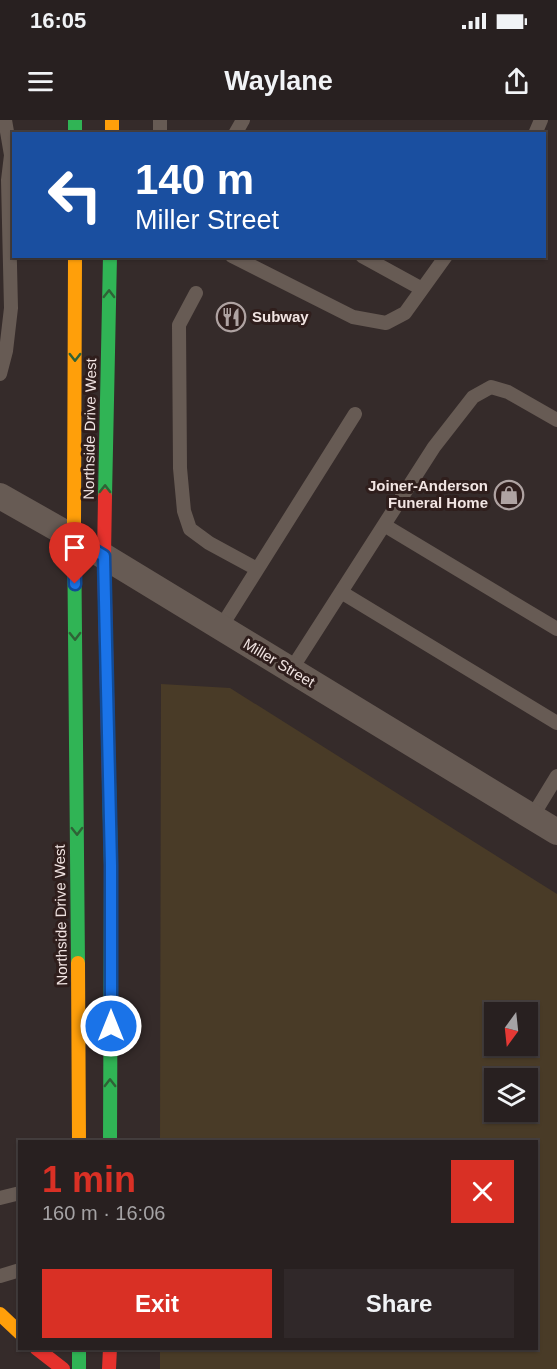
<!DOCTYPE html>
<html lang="en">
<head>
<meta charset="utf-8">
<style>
	:root { --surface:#282020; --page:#302829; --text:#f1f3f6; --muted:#a5a3a5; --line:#443e3e; --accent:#d93025 }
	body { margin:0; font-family:Helvetica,sans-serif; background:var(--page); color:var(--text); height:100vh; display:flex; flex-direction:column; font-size:22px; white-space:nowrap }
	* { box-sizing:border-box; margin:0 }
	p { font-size:20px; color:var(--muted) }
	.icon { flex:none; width:33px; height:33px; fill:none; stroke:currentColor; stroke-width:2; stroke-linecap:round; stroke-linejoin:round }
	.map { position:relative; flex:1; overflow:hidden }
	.panel { position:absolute; left:18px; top:1020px; width:520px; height:210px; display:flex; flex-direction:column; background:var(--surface); border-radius:0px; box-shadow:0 2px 4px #0004,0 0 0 2px var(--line) }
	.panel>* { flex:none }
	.top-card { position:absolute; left:12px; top:12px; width:534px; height:126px; border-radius:0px; box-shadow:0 2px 4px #0004,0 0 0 2px var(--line); background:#1a4fa0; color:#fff; overflow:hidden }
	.needle { width:39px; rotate:195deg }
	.buttons { position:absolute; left:484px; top:882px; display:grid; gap:12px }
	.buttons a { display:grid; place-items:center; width:54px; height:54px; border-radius:0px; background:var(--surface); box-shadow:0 2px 4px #0004,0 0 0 2px var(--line); font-size:30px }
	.pin { position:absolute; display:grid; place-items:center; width:51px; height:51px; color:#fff; margin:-62px -26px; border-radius:50% 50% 50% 0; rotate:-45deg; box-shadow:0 0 6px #0007 }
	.pin .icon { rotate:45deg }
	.me { position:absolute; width:66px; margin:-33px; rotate:0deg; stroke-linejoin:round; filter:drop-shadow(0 0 4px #0008) }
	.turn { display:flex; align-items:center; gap:21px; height:126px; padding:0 24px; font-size:27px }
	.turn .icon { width:78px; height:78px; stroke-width:2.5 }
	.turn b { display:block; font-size:42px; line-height:51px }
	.round { display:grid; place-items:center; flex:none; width:63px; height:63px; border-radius:0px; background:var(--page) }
	.head { display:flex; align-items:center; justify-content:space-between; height:102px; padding:0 24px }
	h1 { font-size:36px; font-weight:600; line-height:45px; color:var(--accent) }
	.primary-button { display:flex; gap:12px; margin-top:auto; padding:12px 24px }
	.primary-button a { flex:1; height:69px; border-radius:0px; background:var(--accent); color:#fff; font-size:24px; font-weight:600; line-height:69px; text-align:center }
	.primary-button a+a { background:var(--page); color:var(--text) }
	.status { display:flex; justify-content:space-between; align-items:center; height:42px; padding:0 30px; background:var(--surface); direction:ltr }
	.status svg { height:16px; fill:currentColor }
	header { display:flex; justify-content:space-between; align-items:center; height:78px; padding:0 24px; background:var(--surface); font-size:27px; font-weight:600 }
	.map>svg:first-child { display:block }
</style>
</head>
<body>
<div class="status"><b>16:05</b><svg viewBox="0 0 49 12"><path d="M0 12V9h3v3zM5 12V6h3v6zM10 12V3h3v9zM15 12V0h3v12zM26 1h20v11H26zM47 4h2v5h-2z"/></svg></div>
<header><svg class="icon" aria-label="menu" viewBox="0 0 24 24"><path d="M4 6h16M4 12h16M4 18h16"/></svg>Waylane<svg class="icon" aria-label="share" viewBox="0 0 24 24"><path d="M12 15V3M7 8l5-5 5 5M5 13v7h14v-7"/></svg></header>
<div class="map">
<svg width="557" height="1249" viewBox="0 0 557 1249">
	<rect width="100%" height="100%" fill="#352b2a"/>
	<path fill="#493b27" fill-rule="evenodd" d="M161,564L230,568L557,774V1249H160V1229L537,1228V1022L160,1021ZM495,892H528V926H495ZM495,958H528V992H495Z"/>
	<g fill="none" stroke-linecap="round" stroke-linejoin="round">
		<path stroke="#675b54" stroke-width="14" d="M160,14V0
			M235,14L243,0
			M535,14L541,0
			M232,136L353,197L386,203L405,193L446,136
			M362,136L422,169
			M196,173L179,205L180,348L184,391L190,409L209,423L257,449
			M0,254L6,231L11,188L8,60L11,35L5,0
			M384,405L557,509
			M341,472L557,603
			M221,507L355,294
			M291,550L434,327L473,277L491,267L508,272L557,300
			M532,697L557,656
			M0,1078L20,1073
			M0,1156L20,1150"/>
		<path stroke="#675b54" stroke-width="26" d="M0,376L74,418L557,712"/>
		<path stroke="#30b455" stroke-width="14" d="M75,0V14
			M105,376L110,136
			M74,403L78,843
			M109,662L111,745L110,1022
			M79,1228V1249"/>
		<path stroke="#ff9f0a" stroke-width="14" d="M112,0V14
			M74,403L75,136
			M78,843L79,1022
			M0,1194L20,1213"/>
		<path stroke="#e5322d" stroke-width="14" d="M105,376L104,436L109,662
			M36,1228L63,1249
			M109,1249L110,1228"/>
	</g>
	<defs><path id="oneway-chevron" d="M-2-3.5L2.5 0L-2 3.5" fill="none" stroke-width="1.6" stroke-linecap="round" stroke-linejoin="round" transform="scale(1.5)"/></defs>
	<g stroke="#2f6236">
		<use href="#oneway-chevron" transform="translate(109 174) rotate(-89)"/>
		<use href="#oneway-chevron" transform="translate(75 237) rotate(90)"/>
		<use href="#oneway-chevron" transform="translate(105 369) rotate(-89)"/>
		<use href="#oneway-chevron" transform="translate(75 516) rotate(89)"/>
		<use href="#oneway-chevron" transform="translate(77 711) rotate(89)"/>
		<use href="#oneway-chevron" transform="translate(110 963) rotate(-90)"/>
	</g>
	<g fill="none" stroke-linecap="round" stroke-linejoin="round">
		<g stroke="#114b97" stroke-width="15">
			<path id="route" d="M75,464L74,418L104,436L111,745V906"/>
		</g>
		<use href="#route" stroke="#1a73e8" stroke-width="10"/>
	</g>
	<defs>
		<g id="restaurant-ring" transform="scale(1.5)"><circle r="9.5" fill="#2f1e1c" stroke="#afa3a2" stroke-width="1.5"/><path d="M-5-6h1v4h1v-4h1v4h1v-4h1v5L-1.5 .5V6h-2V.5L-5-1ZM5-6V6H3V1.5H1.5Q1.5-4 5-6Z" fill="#afa3a2"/></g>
		<g id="shop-ring" transform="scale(1.5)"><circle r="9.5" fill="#2f1e1c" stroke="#afa3a2" stroke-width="1.5"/><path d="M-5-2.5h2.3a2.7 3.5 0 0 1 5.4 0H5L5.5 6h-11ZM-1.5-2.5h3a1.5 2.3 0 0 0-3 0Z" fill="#afa3a2"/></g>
	</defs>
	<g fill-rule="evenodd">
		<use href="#restaurant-ring" x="231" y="197"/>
		<use href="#shop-ring" x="509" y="375"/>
	</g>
	<g text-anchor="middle" stroke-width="6" stroke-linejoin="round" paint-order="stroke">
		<g font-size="15" font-weight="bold" fill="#f1e4e2" stroke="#2f1e1c" text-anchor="start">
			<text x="252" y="202">Subway</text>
			<text x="488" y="371" text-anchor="end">Joiner-Anderson<tspan x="488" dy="17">Funeral Home</tspan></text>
		</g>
		<g font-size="15" fill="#f1e4e2" stroke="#2f1e1c">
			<text transform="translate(90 309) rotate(-89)" y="5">Northside Drive West</text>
			<text transform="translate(279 543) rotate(31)" y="5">Miller Street</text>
			<text transform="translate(61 795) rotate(-91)" y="5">Northside Drive West</text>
		</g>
	</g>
</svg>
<div class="buttons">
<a><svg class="needle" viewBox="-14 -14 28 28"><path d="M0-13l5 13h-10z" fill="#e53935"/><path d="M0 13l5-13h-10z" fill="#a5a3a5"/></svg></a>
<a><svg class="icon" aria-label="layers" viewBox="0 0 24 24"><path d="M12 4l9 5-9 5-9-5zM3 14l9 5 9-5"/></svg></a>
</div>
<div class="pin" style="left:75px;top:464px;background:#d93025"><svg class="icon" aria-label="arrive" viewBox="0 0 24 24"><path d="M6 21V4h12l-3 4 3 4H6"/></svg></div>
<svg class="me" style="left:111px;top:906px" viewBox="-20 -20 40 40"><circle r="17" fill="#1a73e8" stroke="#fff" stroke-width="3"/><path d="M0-11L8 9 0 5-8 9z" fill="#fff"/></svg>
<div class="top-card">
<div class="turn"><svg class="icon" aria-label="left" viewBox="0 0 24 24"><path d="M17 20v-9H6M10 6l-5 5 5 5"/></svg><div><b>140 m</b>Miller Street</div></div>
</div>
<section class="panel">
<div class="head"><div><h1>1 min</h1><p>160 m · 16:06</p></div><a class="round" style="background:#d93025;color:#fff"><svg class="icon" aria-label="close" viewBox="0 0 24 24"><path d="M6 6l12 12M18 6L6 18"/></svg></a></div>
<div class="primary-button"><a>Exit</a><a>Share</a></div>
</section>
</div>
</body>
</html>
